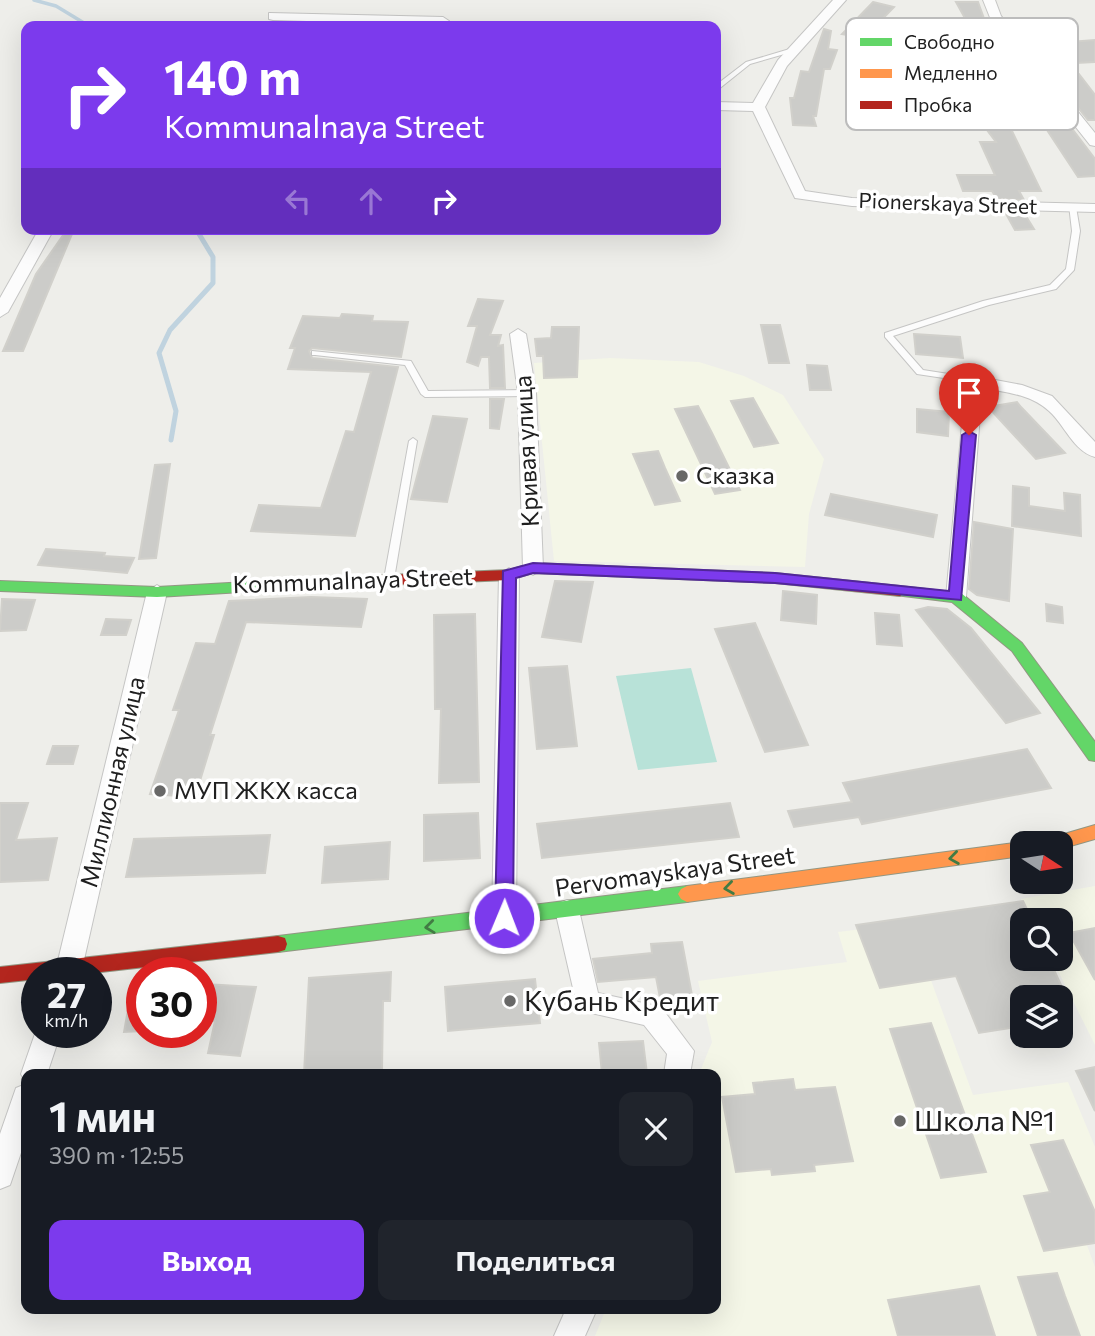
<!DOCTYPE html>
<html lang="ru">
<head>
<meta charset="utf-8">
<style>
	:root { --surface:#171b24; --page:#20242c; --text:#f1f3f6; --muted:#9ea1a6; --accent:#7c3aed }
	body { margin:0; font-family:Commissioner,sans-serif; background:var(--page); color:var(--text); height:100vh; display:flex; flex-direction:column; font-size:26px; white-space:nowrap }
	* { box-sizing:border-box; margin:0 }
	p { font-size:23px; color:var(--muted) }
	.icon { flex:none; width:38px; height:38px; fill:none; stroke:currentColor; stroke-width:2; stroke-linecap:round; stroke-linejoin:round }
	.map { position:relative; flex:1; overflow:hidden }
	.side { position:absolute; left:21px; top:1069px; width:700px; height:245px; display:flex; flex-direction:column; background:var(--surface); border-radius:14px; box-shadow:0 7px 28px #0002 }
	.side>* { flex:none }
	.hud { position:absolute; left:21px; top:21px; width:700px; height:214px; border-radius:14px; box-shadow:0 7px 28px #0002; background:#7c3aed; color:#fff; overflow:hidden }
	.needle { width:46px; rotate:102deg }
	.tools { position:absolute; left:1010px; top:831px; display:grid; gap:14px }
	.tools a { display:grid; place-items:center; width:63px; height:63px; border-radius:14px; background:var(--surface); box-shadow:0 7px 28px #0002; font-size:35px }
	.speed { position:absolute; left:21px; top:957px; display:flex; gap:14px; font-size:35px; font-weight:700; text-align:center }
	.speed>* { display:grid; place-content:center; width:91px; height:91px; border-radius:50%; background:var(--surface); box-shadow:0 7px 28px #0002; line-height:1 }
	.speed small { font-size:18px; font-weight:400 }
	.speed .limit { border:10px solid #d22; background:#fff; color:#111 }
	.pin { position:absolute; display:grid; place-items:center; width:60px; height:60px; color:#fff; margin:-72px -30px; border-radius:50% 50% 50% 0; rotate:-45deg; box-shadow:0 0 7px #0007 }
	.pin .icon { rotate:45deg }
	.me { position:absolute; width:77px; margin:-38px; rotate:1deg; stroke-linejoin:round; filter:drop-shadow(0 0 5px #0008) }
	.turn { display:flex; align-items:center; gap:24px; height:147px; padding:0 28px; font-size:32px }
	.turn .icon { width:91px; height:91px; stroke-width:2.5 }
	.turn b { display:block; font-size:49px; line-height:60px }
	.lanes { display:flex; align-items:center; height:66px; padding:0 28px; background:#0003; justify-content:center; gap:35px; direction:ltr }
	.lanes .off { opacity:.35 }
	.round { display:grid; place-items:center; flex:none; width:74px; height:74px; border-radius:14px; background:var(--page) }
	.overview { display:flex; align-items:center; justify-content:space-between; height:119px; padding:0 28px }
	h1 { font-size:42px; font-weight:700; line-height:52px }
	.button { display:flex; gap:14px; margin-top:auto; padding:14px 28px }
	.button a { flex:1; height:80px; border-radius:14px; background:var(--accent); color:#fff; font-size:28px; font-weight:700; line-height:80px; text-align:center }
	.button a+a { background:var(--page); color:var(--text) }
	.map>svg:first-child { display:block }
</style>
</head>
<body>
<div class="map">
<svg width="1095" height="1336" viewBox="0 0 1095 1336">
	<rect width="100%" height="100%" fill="#eeeeea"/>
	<path fill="#f4f6e7" d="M610,358L699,362L744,376L783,395L824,459L809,514L805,567L554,561L534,363Z
		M1095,886V1045L1052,959H1060V920H1032L1021,899Z
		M910,923L973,1095L1068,1082L1095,1147V1238L1085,1240L1095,1267V1336H595L606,1309H716V1074H699L712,1042L698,981L847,962L838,932Z"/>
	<path fill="#b8e2d8" d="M691,668L717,762L638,770L616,676Z"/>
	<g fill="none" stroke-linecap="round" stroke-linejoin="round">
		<path stroke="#c0d3df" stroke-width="3.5" d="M34,0L56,6L89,26"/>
		<path stroke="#c0d3df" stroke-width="5" d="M171,440L176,411L159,353L170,330L213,283V257L196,229"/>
	</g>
	<path fill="#ccccc9" stroke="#d1d0cb" stroke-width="2" d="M873,2L894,7L864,38L842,34Z
		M956,2H978L986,24H991L1002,39H999L1025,77L1032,76L1095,159V176L1078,177L1045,127L1011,129L1041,191H1019L1024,200L997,199L992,191H963L957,175H995L980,142H996L965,101L1009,96L976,49H982Z
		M824,29L831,31L828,49L837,50L830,69H824L816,116H813L816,126L793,125L790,98H794L801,71L809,72Z
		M1095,40V62L1057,64L1042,44Z
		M1079,74L1095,95V120H1088L1052,75Z
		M1005,212L1024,213L1034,229L1015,230Z
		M66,231L72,234L23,351H3L36,274Z
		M478,299L503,301L490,335H501L498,346L503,345L505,388H490L489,357H481L478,366L467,362L477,326H468Z
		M342,314L373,316L372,321L408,322L401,357L312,348L309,351L312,358L398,367L355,536L251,531L259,505L321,508L346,431L354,432L371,372L288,369L295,348H290L303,316L340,318Z
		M761,325H780L789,363H769Z
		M552,327H579L577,377L544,378L543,356H537L535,339L551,338Z
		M914,334L960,337L963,358L916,354Z
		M807,365L827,366L831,390H810Z
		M753,398L778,443L754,447L731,401Z
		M490,399H504L499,429L490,428Z
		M1017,402L1021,407L1065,453L1036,459L988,407Z
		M698,406L712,433L740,490L715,494L675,409Z
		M917,409L949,412L948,436L917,432Z
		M433,416L467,419L447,502L411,499Z
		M658,451L665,468L680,501L655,505L633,454Z
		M170,464L156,558L139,559L155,465Z
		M1013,486L1029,488V506L1065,511L1064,493L1080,495L1081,536L1012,526Z
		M831,494L937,515L933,537L825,515Z
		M974,522L1013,529L1009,601L977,595L969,589Z
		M46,549L105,553L104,556L134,558L127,573L38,565Z
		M555,581L593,582L581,642L542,637Z
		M783,591L817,595L816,624L781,620Z
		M311,597L367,599L361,627L246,622L210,735H214L195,797L150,794L179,710H173L196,643L215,644L229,601Z
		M2,599L35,600L26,630L0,631Z
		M1046,604L1062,607L1063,623L1047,621Z
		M928,607L947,609L971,628L1040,713L1006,723L916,610Z
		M875,613L899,615L902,646L877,644Z
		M475,614L479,782L439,783L441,709H435L434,615Z
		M106,619L131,620L126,635H101Z
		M755,623L808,745L765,752L715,629Z
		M567,666L577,746L537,749L529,668Z
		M53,746H78L73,764H47Z
		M1027,749L1051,788L862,824L859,817L794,827L788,811L852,802L843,783Z
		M0,803H28L16,840L57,838L48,880L0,882Z
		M730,803L739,837L542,858L537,824Z
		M478,813L480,858L424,861V815Z
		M270,835L265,873L126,877L134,839Z
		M390,842L388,879L322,883L325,847Z
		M1023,901L1032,920H1022V959H1049L1067,998H1022V1026L979,1033L956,976L880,988L856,925Z
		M1095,928V980L1069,933Z
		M682,942L692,995L660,998L656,977L598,982L593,959L652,953L651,944Z
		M391,972L390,1001H383L382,1070L304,1074L309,978Z
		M535,979L540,1023L448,1031L445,987Z
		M133,982H142V1031L124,1032Z
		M204,984L256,987L240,1056L208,1053L215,1021H201Z
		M931,1023L986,1172L941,1178L890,1029Z
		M643,1041L647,1074H602L599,1043Z
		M1095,1067V1111L1076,1071Z
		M793,1079L795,1090L835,1087L853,1161L814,1165L815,1171L772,1175L771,1169L736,1172L722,1097L755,1094L753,1083Z
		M1063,1140L1095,1212V1243L1044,1251L1024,1196L1050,1192L1031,1145Z
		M1057,1273L1065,1296L1080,1336H1038L1018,1277Z
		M979,1286L995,1336H898L888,1300Z"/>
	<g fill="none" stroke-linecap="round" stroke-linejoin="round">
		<g stroke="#c5c5c4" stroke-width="2">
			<path id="lane" d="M793,48L795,49V51L750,64L720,88L719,93L716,95V85L746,62Z
				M1069,205L1076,207L1080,231L1074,270L1056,289L989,305L893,336L923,370L974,378L977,379V383L917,374L885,337V333L983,301L1050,285L1066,269L1072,231Z
				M312,351L411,361L428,391L527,390L531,393L527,396L425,397L421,394L405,365L315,355H312Z
				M413,438L417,441L394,579L389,582L384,579L409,441Z"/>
		</g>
		<g stroke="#c5c5c4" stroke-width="2">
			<path id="street" d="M833,0H846L787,66L765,107L805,191L852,198L1095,204V212L852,206L795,198L753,111L716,110V102L753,103L778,60Z
				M983,0H995L1001,16L1095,133V146L1090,145L991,20Z
				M269,13L443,17L449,21L443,25L273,20L269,19Z
				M39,229H54L8,312L0,317V298Z
				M518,329L526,334L536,393L543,568L533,575L523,568L518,393L510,334Z
				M974,376L1022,385L1052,396L1095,442V457C1073,451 1065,425 1049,411C1030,394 1005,392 982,388L966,597L956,604L946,597L966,381Z
				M509,568L519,575L516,918L513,925L504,928L495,925L492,918L499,575Z
				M157,585L167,592L81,973H55L147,592Z
				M567,900L576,903L579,910L598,993L661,1007L694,1051L690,1074H664L667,1054L644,1025L578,1010L555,910L558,903Z
				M37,1028V1032H61L47,1074H26V1083L21,1074Z
				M26,1084V1138L10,1185L0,1189V1134L16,1088Z
				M566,1309H597L585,1336H554Z"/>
		</g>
		<g stroke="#929783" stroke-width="2">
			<path id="fast" d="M338,577L343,578L345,582L343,586L157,597L0,591V581L157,587Z
				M900,586L961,593L1022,643L1095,742V761L1089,760L1012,651L952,602L895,595L893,591L895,587Z
				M687,886L693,889L696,894L693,899L687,902L278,952L271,950L269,944L271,938L278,936Z"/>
		</g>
		<g stroke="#929783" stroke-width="2">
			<path id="slow" d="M1095,825V839L1060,849V844H1044L1047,839Z
				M1022,842L1027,844H1022V856L687,902L681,899L678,894L681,889L687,886Z"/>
		</g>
		<g stroke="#929783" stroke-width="2">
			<path id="jam" d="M533,563L775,573L900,586L907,591L900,596L775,583L533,573L509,580L338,587L331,582L338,577L509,570Z
				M278,936L285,938L287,944L285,950L278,952L92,973H37V979L0,983V967Z"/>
		</g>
		<use href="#lane" fill="#fcfcfc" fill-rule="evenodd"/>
		<use href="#street" fill="#fcfcfc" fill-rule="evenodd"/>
		<use href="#fast" fill="#63d668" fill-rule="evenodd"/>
		<use href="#slow" fill="#ff974d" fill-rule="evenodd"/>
		<use href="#jam" fill="#b3261e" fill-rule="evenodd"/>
	</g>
	<defs><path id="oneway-chevron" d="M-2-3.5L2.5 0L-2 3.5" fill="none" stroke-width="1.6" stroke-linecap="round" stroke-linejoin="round" transform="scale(1.75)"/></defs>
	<g stroke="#427b44">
		<use href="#oneway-chevron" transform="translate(954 858) rotate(172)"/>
		<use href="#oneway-chevron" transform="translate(729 888) rotate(172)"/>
		<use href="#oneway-chevron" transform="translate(430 927) rotate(173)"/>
	</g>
	<path fill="#7c3aed" stroke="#51269a" stroke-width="2" d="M969,431L976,435L961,600L775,583L533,573L516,578L513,918L511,923H497L495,918L503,571L533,563L775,573L949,591L962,435Z"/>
	<g fill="#686867" stroke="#fff" stroke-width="2.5">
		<circle cx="682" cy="476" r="7"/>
		<circle cx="160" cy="791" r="7"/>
		<circle cx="510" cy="1001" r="7"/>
		<circle cx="900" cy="1121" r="7"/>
	</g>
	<g text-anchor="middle" stroke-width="7" stroke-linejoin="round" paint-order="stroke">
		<g font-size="21" fill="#202020" stroke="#fff">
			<text transform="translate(948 204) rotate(2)" y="7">Pionerskaya Street</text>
		</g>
		<g font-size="24" fill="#202020" stroke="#fff">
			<text transform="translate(527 451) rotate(-93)" y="8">Кривая улица</text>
			<text transform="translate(353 581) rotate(-2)" y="8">Kommunalnaya Street</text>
			<text transform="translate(113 782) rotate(-77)" y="8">Миллионная улица</text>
			<text transform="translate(675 872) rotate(-8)" y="8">Pervomayskaya Street</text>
		</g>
		<g font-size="24" fill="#202020" stroke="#fff" text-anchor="start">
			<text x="696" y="484">Сказка</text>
			<text x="174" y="799">МУП ЖКХ касса</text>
		</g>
		<g font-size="28" fill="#202020" stroke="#fff" text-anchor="start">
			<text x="524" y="1011">Кубань Кредит</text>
			<text x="914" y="1131">Школа №1</text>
		</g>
	</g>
	<rect x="846" y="18" width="232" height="112" rx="10" fill="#fff" stroke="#bcbcbc" stroke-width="2"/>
	<rect x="860" y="38" width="32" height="8" fill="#63d668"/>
	<rect x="860" y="69" width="32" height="9" fill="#ff974d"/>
	<rect x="860" y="101" width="32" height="8" fill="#b3261e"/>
	<g font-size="19" fill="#202020">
		<text x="904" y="49">Свободно</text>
		<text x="904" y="80">Медленно</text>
		<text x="904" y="112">Пробка</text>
	</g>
</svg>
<div class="tools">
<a><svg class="needle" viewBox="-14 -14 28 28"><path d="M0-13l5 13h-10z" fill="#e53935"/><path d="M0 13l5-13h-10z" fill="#9ea1a6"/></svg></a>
<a><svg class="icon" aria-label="search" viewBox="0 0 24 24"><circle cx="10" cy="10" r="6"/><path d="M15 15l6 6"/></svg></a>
<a><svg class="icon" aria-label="layers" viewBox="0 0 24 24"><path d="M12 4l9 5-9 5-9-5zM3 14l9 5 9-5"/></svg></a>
</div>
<div class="speed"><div>27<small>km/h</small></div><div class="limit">30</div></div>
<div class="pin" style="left:969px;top:435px;background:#d93025"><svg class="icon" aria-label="arrive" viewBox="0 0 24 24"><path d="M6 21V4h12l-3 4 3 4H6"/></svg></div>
<svg class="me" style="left:504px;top:918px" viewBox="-20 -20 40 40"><circle r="17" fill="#7c3aed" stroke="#fff" stroke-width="3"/><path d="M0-11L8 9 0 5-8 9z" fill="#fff"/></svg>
<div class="hud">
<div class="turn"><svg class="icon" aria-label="right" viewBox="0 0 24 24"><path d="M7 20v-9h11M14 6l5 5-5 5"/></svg><div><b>140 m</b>Kommunalnaya Street</div></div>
<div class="lanes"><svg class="icon off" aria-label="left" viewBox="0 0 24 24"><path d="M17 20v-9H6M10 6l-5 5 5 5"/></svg><svg class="icon off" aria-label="ahead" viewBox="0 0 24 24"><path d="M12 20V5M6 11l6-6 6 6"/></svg><svg class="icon" aria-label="right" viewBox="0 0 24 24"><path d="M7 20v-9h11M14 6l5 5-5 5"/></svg></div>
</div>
<section class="side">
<div class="overview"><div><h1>1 мин</h1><p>390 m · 12:55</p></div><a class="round"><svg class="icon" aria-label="close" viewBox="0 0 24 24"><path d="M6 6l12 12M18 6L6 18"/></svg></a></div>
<div class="button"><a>Выход</a><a>Поделиться</a></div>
</section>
</div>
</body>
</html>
